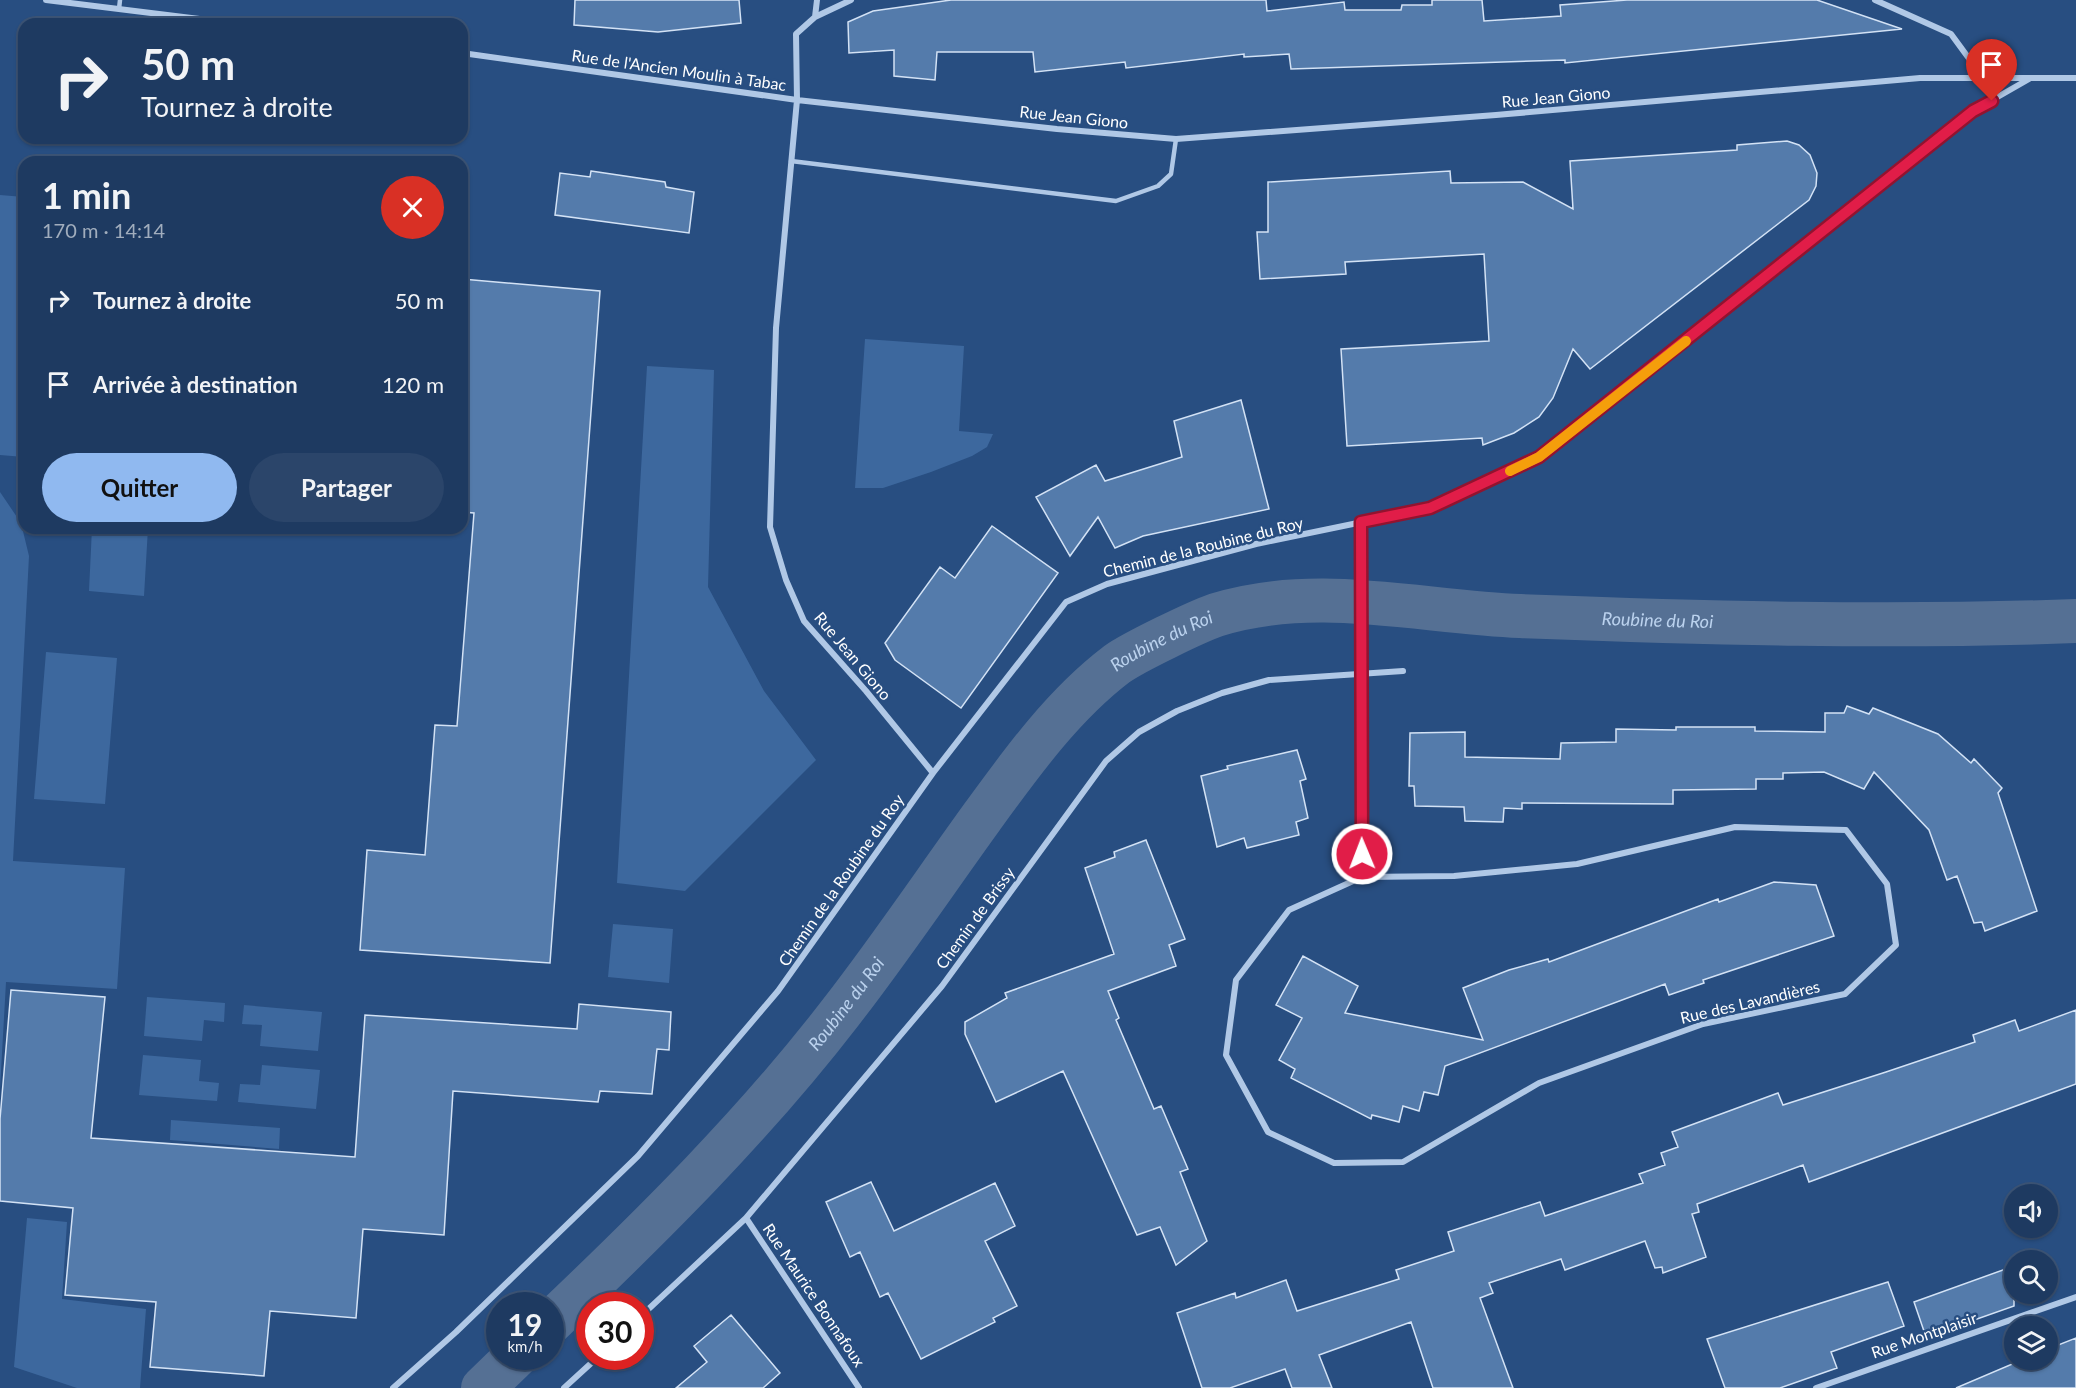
<!DOCTYPE html>
<html lang="fr">
<head>
<meta charset="utf-8">
<style>
	:root { --surface:#1e3a61; --page:#2b456a; --text:#f1f3f6; --muted:#a1adbd; --line:#3c5476; --accent:#90b9f0 }
	body { margin:0; font-family:Lato,sans-serif; background:var(--page); color:var(--text); height:100vh; display:flex; flex-direction:column; font-size:22px; white-space:nowrap }
	* { box-sizing:border-box; margin:0 }
	p { font-size:20px; color:var(--muted) }
	.icon { flex:none; width:33px; height:33px; fill:none; stroke:currentColor; stroke-width:2; stroke-linecap:round; stroke-linejoin:round }
	.map { position:relative; flex:1; overflow:hidden }
	.sheet { position:absolute; left:18px; top:156px; width:450px; height:378px; display:flex; flex-direction:column; background:var(--surface); border-radius:18px; box-shadow:0 2px 4px #0004,0 0 0 2px var(--line) }
	.sheet>* { flex:none }
	.top-card { position:absolute; left:18px; top:18px; width:450px; height:126px; border-radius:18px; box-shadow:0 2px 4px #0004,0 0 0 2px var(--line); background:#1e3a61; color:var(--text); overflow:hidden }
	.controls { position:absolute; left:2004px; top:1184px; display:grid; gap:12px }
	.controls a { display:grid; place-items:center; width:54px; height:54px; border-radius:50%; background:var(--surface); box-shadow:0 2px 4px #0004,0 0 0 2px var(--line); font-size:30px }
	.speed { position:absolute; left:486px; top:1292px; display:flex; gap:12px; font-size:30px; font-weight:700; text-align:center }
	.speed>* { display:grid; place-content:center; width:78px; height:78px; border-radius:50%; background:var(--surface); box-shadow:0 2px 4px #0004,0 0 0 2px var(--line); line-height:1 }
	.speed small { font-size:15px; font-weight:400 }
	.speed .limit { border:9px solid #d22; background:#fff; color:#111 }
	.pin { position:absolute; display:grid; place-items:center; width:51px; height:51px; color:#fff; margin:-62px -26px; border-radius:50% 50% 50% 0; rotate:-45deg; box-shadow:0 0 6px #0007 }
	.pin .icon { rotate:45deg }
	.me { position:absolute; width:66px; margin:-33px; rotate:359deg; stroke-linejoin:round; filter:drop-shadow(0 0 4px #0008) }
	.turn { display:flex; align-items:center; gap:21px; height:126px; padding:0 24px; font-size:27px }
	.turn .icon { width:78px; height:78px; stroke-width:2.5 }
	.turn b { display:block; font-size:42px; line-height:51px }
	.round { display:grid; place-items:center; flex:none; width:63px; height:63px; border-radius:32px; background:var(--page) }
	.summary { display:flex; align-items:center; justify-content:space-between; height:102px; padding:0 24px }
	h1 { font-size:36px; font-weight:700; line-height:45px }
	.button { display:flex; gap:12px; margin-top:auto; padding:12px 24px }
	.button a { flex:1; height:69px; border-radius:36px; background:var(--accent); color:#111; font-size:24px; font-weight:700; line-height:69px; text-align:center }
	.button a+a { background:var(--page); color:var(--text) }
	ul { padding:0; list-style:none }
	li { display:flex; align-items:center; gap:18px; height:84px; padding:0 24px }
	li div { flex:1 }
	li b { display:block; font-size:22px }
	li em { font-style:normal }
	.map>svg:first-child { display:block }
</style>
</head>
<body>
<div class="map">
<svg width="2076" height="1388" viewBox="0 0 2076 1388">
	<rect width="100%" height="100%" fill="#284e81"/>
	<path fill="#3d689e" d="M0,195L24,197V457L0,455Z
		M865,339L964,346L959,431L993,434L987,447L972,456L931,472L883,488H855Z
		M647,366L714,370L708,587L764,691L816,760L685,891L617,883Z
		M0,492L21,523L29,556L13,861L125,868L117,989L6,982L0,1089Z
		M92,528H148L144,596L89,591Z
		M46,652L117,658L105,804L34,799Z
		M613,924L673,929L669,983L608,977Z
		M147,997L225,1003L224,1022L204,1020L202,1041L144,1036Z
		M244,1005L322,1012L318,1051L260,1046L262,1025L242,1024Z
		M143,1055L201,1060L199,1081L219,1083L217,1101L139,1095Z
		M262,1065L320,1070L316,1109L238,1102L240,1084L260,1085Z
		M171,1120L280,1128L279,1149L170,1140Z
		M27,1218L67,1222L62,1299L146,1309L140,1388H77L14,1367Z"/>
	<g fill="none" stroke-linecap="round" stroke-linejoin="round">
		<g stroke="#557094" stroke-width="44">
			<path id="s1" d="M550,1323C653,1225 754,1125 841,1012C890,949 935,882 982,817C1022,762 1063,705 1117,664C1134,652 1196,622 1216,615C1315,584 1420,612 1520,616C1705,623 1891,628 2076,621"/>
			<path d="M483,1388L516,1356"/>
		</g>
	</g>
	<path fill="#547bab" stroke="#d3e2f5" stroke-width="1.5" d="M575,0H739L741,23L658,32L574,25Z
		M951,0H1266L1267,11L1344,2L1345,10H1401L1402,5H1432V0H1482L1484,21L1561,16L1560,5L1627,0H1817L1902,29L1565,63V60L1291,69L1289,54L1244,57V54L1126,68L1125,62L1035,72L1033,52H937L935,80L894,76V50L849,53L848,22L873,11Z
		M1787,141L1799,145L1810,155L1817,173L1816,186L1809,200L1590,369L1573,349L1553,398L1539,417L1514,433L1483,445L1482,438L1347,446L1341,349L1489,341L1484,254L1345,262L1346,274L1260,279L1257,232H1268V182L1450,171L1451,183L1523,182L1573,209L1570,161L1737,150V145Z
		M591,171L665,182L666,187L694,192L689,233L555,215L560,173L590,177Z
		M462,279L600,291L550,963L360,950L367,850L425,855L435,725L457,726L474,513L462,512Z
		M1241,400L1269,509L1143,536L1115,548L1098,517L1070,556L1036,497L1096,465L1105,481L1182,457L1174,421Z
		M992,526L1058,573L961,708L895,660L885,643L940,567L955,578Z
		M1847,706L1869,714L1873,708L1938,734L1971,763L1974,759L2002,788L1998,793L2037,911L1985,931L1982,922L1974,923L1957,876L1947,880L1929,830L1874,772L1864,789L1824,772L1783,773V779H1756V789L1673,790V804L1522,803V809L1504,808L1503,822L1465,821L1464,807L1415,806L1414,786H1409L1410,733L1465,732V757L1560,759L1561,743L1616,742V729L1676,730V727H1755V731L1825,732V713H1844Z
		M1297,750L1306,779L1300,781L1308,818L1296,822L1299,835L1247,848L1244,838L1217,847L1201,776L1228,769L1227,766Z
		M1146,840L1185,939L1169,945L1176,966L1108,991L1119,1018L1116,1020L1154,1109L1161,1106L1188,1169L1180,1172L1207,1241L1176,1265L1160,1227L1137,1235L1063,1071L996,1102L965,1034V1022L1007,998L1005,993L1114,954L1085,868L1115,857L1114,852Z
		M1774,882L1816,885L1834,936L1703,980L1704,983L1669,995L1665,984L1445,1066L1438,1095L1424,1092L1419,1111L1403,1106L1399,1122L1372,1115L1371,1119L1291,1078L1295,1069L1279,1060L1302,1018L1276,1005L1303,956L1358,986L1345,1013L1483,1040L1463,988L1509,970L1548,959L1549,962L1718,899L1719,902Z
		M11,990L105,997L91,1138L355,1157L365,1015L577,1029L579,1004L671,1012L669,1050L657,1049L652,1094L600,1091L598,1102L453,1091L444,1235L363,1229L356,1318L270,1311L264,1376L150,1367L156,1302L65,1295L73,1208L0,1201V1119Z
		M2076,1010V1084L1809,1182L1803,1165L1697,1204L1699,1212L1692,1214L1706,1257L1663,1273L1662,1267L1655,1268L1645,1241L1565,1270L1561,1259L1489,1283L1493,1293L1480,1298L1513,1388H1433L1411,1322L1319,1355L1332,1388H1292L1285,1369L1230,1388H1202L1177,1313L1235,1293L1236,1298L1286,1280L1297,1311L1399,1279L1396,1270L1454,1251L1448,1232L1540,1202L1545,1216L1643,1183L1639,1174L1665,1165L1661,1153L1678,1147L1672,1132L1778,1093L1783,1105L1886,1072L1975,1042L1973,1035L2015,1020L2019,1031Z
		M871,1182L894,1231L995,1183L1015,1226L985,1241L1017,1306L993,1318L995,1322L921,1359L888,1293L880,1297L860,1252L850,1257L826,1202Z
		M2014,1266V1306L1926,1337L1914,1302Z
		M1888,1282L1904,1326L1831,1352L1837,1368L1780,1388H1725L1707,1339Z
		M731,1315L780,1373L763,1388H676L707,1362L694,1346Z
		M2076,1338V1388H1956L2024,1359H2048V1349Z"/>
	<g fill="none" stroke-linecap="round" stroke-linejoin="round">
		<path stroke="#b0c8e6" stroke-width="4.5" d="M119,9L120,0
			M791,161L1116,201L1158,186L1171,174L1176,139"/>
		<path stroke="#b0c8e6" stroke-width="6" d="M46,0L240,24
			M851,0L815,17L796,34L797,100L776,328L770,527L786,580L804,621L866,691L933,773
			M1875,0L1951,34L1984,79
			M815,17L817,0
			M462,53L797,100L1057,129L1176,139L1496,115L1920,78H2076
			M1361,522L1362,877
			M1735,827L1846,830L1887,884L1896,945L1845,994L1703,1024L1539,1083L1403,1162L1334,1163L1268,1132L1226,1055L1236,980L1289,910L1362,877L1454,876L1577,864Z
			M746,1218L859,1388
			M640,1317L746,1218L942,986L1106,761L1139,732L1177,711L1222,693L1269,680L1403,671
			M393,1388L456,1332L638,1156L778,991L933,773L1066,602L1107,584L1256,544L1430,508L1539,457L1973,111L2029,79
			M564,1388L599,1356
			M1816,1388L2076,1297"/>
	</g>
	<g fill="none" stroke-linecap="round" stroke-linejoin="round">
		<g stroke="#92132f" stroke-width="15">
			<path id="route" d="M1362,854L1361,522L1430,508L1539,457L1973,111L1992,101"/>
		</g>
		<use href="#route" stroke="#e11d48" stroke-width="10"/>
		<path stroke="#f59e0b" stroke-width="10" d="M1510,471L1539,457L1686,341"/>
	</g>
	<g text-anchor="middle" stroke-width="5" stroke-linejoin="round" paint-order="stroke">
		<g font-size="16" fill="#fff" stroke="#284e81">
			<text transform="translate(679 70) rotate(8)" y="6">Rue de l'Ancien Moulin à Tabac</text>
			<text transform="translate(1556 97) rotate(-5)" y="6">Rue Jean Giono</text>
			<text transform="translate(1074 117) rotate(6)" y="6">Rue Jean Giono</text>
			<text transform="translate(1203 547) rotate(-14)" y="6">Chemin de la Roubine du Roy</text>
			<text transform="translate(853 656) rotate(50)" y="6">Rue Jean Giono</text>
			<text transform="translate(841 880) rotate(-55)" y="6">Chemin de la Roubine du Roy</text>
			<text transform="translate(975 918) rotate(-54)" y="6">Chemin de Brissy</text>
			<text transform="translate(1750 1002) rotate(-13)" y="6">Rue des Lavandières</text>
			<text transform="translate(814 1295) rotate(56)" y="6">Rue Maurice Bonnafoux</text>
			<text transform="translate(1924 1335) rotate(-19)" y="6">Rue Montplaisir</text>
		</g>
		<g font-size="18" font-style="italic" fill="#bbd2ee" stroke="#284e81">
			<text dy="6" stroke="none"><textPath href="#s1" startOffset="1426">Roubine du Roi</textPath></text>
			<text dy="6" stroke="none"><textPath href="#s1" startOffset="922">Roubine du Roi</textPath></text>
			<text dy="6" stroke="none"><textPath href="#s1" startOffset="436">Roubine du Roi</textPath></text>
		</g>
	</g>
</svg>
<div class="controls">
<a><svg class="icon" aria-label="sound" viewBox="0 0 24 24"><path d="M4 9h4l5-4v14l-5-4H4zM17 9q2 3 0 6"/></svg></a>
<a><svg class="icon" aria-label="search" viewBox="0 0 24 24"><circle cx="10" cy="10" r="6"/><path d="M15 15l6 6"/></svg></a>
<a><svg class="icon" aria-label="layers" viewBox="0 0 24 24"><path d="M12 4l9 5-9 5-9-5zM3 14l9 5 9-5"/></svg></a>
</div>
<div class="speed"><div>19<small>km/h</small></div><div class="limit">30</div></div>
<div class="pin" style="left:1992px;top:101px;background:#d93025"><svg class="icon" aria-label="arrive" viewBox="0 0 24 24"><path d="M6 21V4h12l-3 4 3 4H6"/></svg></div>
<svg class="me" style="left:1362px;top:854px" viewBox="-20 -20 40 40"><circle r="17" fill="#e11d48" stroke="#fff" stroke-width="3"/><path d="M0-11L8 9 0 5-8 9z" fill="#fff"/></svg>
<div class="top-card">
<div class="turn"><svg class="icon" aria-label="right" viewBox="0 0 24 24"><path d="M7 20v-9h11M14 6l5 5-5 5"/></svg><div><b>50 m</b>Tournez à droite</div></div>
</div>
<section class="sheet">
<div class="summary"><div><h1>1 min</h1><p>170 m · 14:14</p></div><a class="round" style="background:#d93025;color:#fff"><svg class="icon" aria-label="close" viewBox="0 0 24 24"><path d="M6 6l12 12M18 6L6 18"/></svg></a></div>
<ul>
<li><svg class="icon" aria-label="right" viewBox="0 0 24 24"><path d="M7 20v-9h11M14 6l5 5-5 5"/></svg><div><b>Tournez à droite</b></div><em>50 m</em></li>
<li><svg class="icon" aria-label="arrive" viewBox="0 0 24 24"><path d="M6 21V4h12l-3 4 3 4H6"/></svg><div><b>Arrivée à destination</b></div><em>120 m</em></li>
</ul>
<div class="button"><a>Quitter</a><a>Partager</a></div>
</section>
</div>
</body>
</html>
